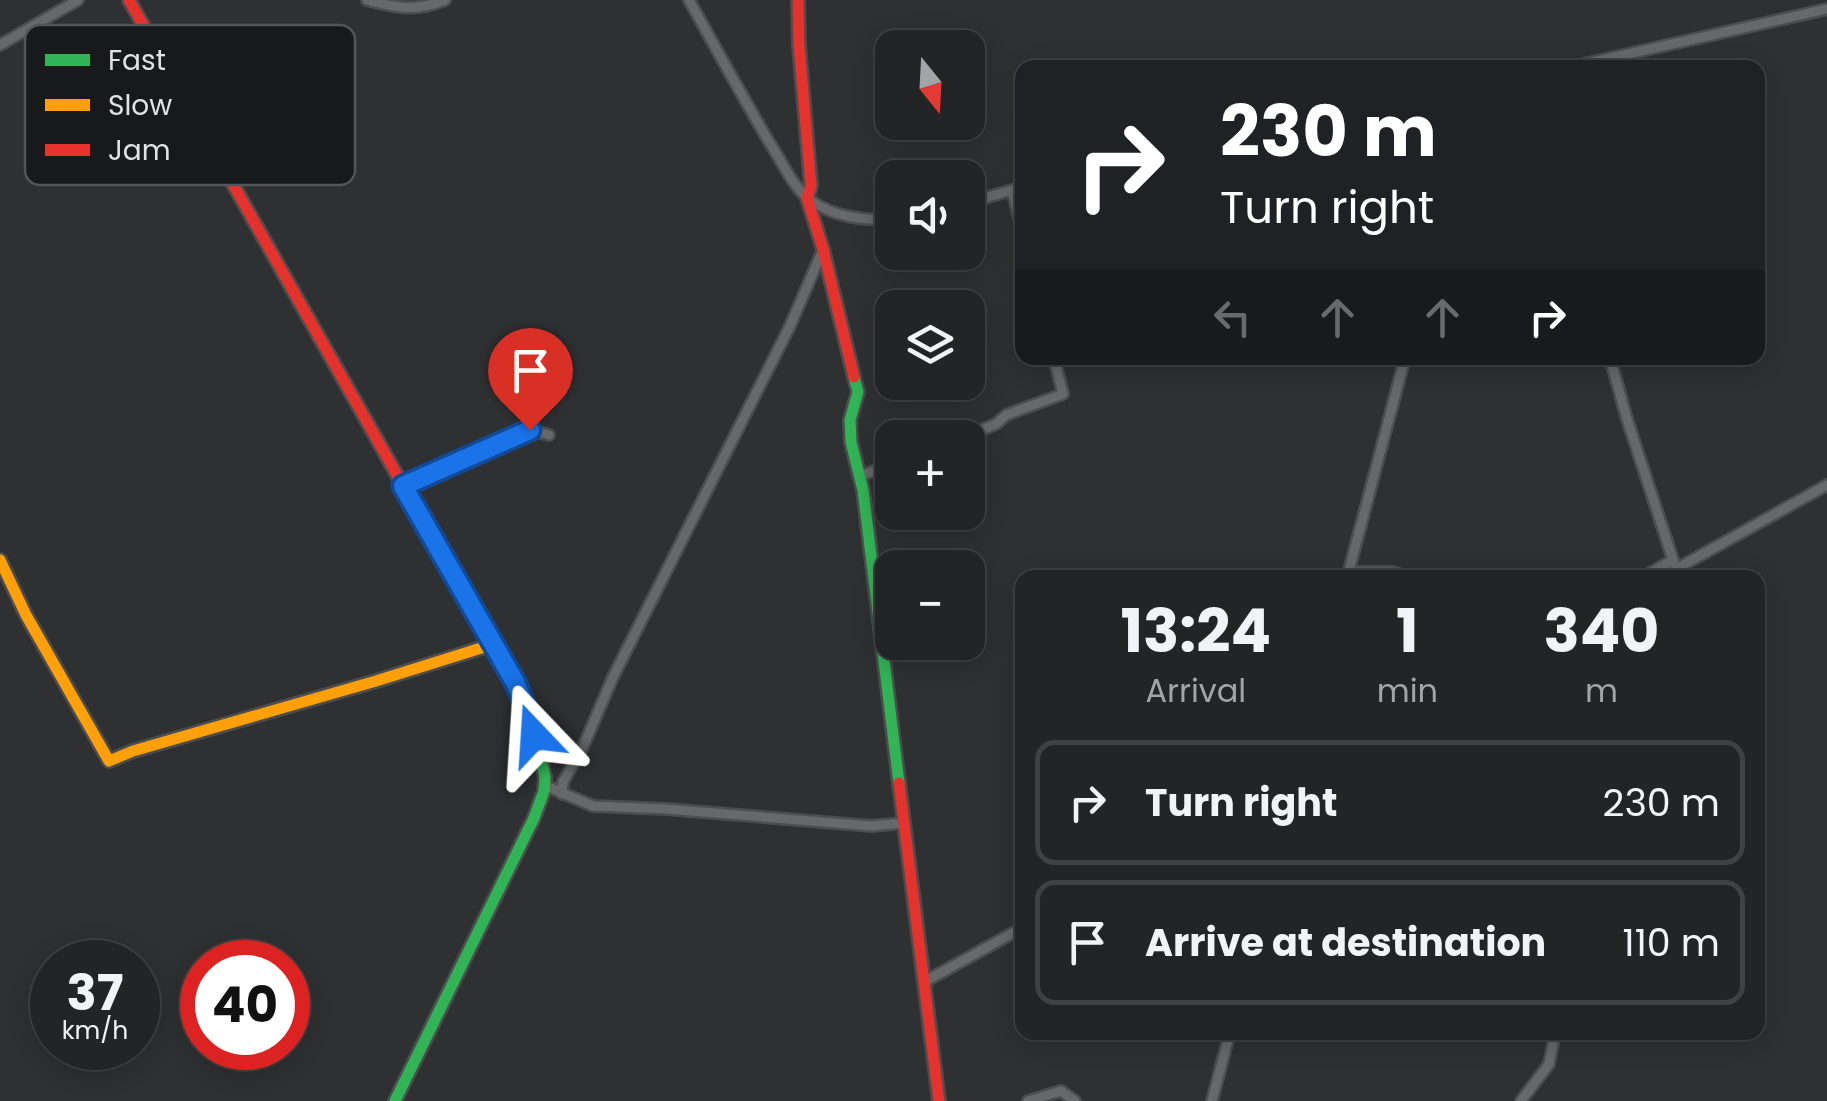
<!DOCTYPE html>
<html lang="en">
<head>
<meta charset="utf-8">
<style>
	:root { --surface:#222426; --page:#2a2c2e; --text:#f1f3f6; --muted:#a2a4a7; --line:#3f4143 }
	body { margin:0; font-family:Poppins,sans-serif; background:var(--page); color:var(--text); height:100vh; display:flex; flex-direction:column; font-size:38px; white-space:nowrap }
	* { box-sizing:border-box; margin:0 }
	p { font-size:32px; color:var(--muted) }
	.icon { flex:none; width:55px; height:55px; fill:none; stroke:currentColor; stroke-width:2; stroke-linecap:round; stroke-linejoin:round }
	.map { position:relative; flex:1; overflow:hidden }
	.drawer { position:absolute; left:1015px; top:570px; width:750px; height:470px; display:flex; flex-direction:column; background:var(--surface); border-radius:20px; box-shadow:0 5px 25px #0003,0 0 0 2px var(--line) }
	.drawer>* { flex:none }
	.banner { position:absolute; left:1015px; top:60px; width:750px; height:305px; border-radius:20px; box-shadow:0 5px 25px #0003,0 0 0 2px var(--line); background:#202124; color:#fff; overflow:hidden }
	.needle { width:65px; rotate:162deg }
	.tools { position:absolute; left:875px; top:30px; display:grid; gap:20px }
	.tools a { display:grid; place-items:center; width:110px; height:110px; border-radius:20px; background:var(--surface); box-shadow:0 5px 25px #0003,0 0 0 2px var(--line); font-size:50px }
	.speed { position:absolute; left:30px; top:940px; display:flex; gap:20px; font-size:50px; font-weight:700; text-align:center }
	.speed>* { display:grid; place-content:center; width:130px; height:130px; border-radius:50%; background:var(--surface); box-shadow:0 5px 25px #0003,0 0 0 2px var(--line); line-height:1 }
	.speed small { font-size:25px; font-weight:400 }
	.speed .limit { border:15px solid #d22; background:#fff; color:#111 }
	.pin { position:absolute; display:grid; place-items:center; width:85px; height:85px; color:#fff; margin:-102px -42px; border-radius:50% 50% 50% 0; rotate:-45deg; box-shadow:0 0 10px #0007 }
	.pin .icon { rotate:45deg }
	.me { position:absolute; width:110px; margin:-55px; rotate:340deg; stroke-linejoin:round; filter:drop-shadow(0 0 8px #0008) }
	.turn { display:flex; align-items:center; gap:35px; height:210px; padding:0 40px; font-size:45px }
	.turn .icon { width:130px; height:130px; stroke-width:2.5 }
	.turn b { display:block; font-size:70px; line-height:85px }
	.lanes { display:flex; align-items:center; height:95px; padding:0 40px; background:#0003; justify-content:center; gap:50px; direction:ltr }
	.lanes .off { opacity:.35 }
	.eta { display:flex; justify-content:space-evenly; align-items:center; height:170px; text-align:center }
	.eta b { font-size:60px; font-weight:700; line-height:70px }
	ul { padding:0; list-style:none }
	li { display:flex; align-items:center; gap:30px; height:125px; margin:0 20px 15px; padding:0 20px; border:5px solid var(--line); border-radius:20px }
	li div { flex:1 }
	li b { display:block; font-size:38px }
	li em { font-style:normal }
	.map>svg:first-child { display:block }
</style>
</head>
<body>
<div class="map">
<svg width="1827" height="1101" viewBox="0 0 1827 1101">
	<rect width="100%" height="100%" fill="#2e3032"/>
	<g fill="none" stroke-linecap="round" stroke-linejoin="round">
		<g stroke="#4b4d4e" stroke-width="14">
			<path id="street" d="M367,0C396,8 416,12 445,0
				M689,0C717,50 744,100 774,150C785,167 794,188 810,200C833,217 865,221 892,219
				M0,45L78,0
				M1566,68L1827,9
				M1012,190L1022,230
				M968,203L1022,187
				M1610,358L1627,419L1676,569L1827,485
				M962,438L996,424L1006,415L1063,394L1054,358
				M860,476L892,464
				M403,486L530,430L549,435
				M1349,572H1392L1412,578
				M1347,578L1405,358
				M1641,578L1673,560
				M546,786L593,806L666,809L872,826L903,823
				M562,794L563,782L583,747L613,677L790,326L822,252
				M924,982L1022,928
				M1028,1101L1061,1091L1075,1101
				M1212,1101L1230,1032
				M1521,1101L1549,1064L1553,1044"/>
		</g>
		<g stroke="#4b4d4e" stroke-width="16">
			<path id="fast" d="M854,377L858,392L850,420L851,442L863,490L899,783
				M395,1101L534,818L544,791L545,777L539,750L524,704L515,682L397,475"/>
		</g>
		<g stroke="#4b4d4e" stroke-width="16">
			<path id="slow" d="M0,560L26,615L109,761L133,751L376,681L494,644"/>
		</g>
		<g stroke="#4b4d4e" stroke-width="16">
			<path id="jam" d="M129,0L397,475
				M798,0L799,45L811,186L807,198L823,249L854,377
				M899,783L939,1101"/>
		</g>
		<use href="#street" stroke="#676869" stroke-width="9"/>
		<use href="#fast" stroke="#30b455" stroke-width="11"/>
		<use href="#slow" stroke="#ff9f0a" stroke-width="11"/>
		<use href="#jam" stroke="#e5322d" stroke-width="11"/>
	</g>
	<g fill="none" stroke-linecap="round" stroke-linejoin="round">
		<g stroke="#114b97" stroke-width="25">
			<path id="route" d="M530,430L403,486L515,682L529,715L534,735"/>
		</g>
		<use href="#route" stroke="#1a73e8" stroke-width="18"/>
	</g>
	<rect x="25" y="25" width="330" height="160" rx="15" fill="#17191a" stroke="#535657" stroke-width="2.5"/>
	<rect x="45" y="54" width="45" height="12" fill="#30b455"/>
	<rect x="45" y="99" width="45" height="12" fill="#ff9f0a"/>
	<rect x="45" y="144" width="45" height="12" fill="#e5322d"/>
	<g font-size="28" fill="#e0e3e4">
		<text x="108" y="70">Fast</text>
		<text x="108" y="115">Slow</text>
		<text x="108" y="160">Jam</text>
	</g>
</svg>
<div class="tools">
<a><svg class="needle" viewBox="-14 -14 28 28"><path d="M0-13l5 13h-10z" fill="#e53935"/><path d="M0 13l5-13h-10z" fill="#a2a4a7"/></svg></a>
<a><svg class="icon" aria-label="sound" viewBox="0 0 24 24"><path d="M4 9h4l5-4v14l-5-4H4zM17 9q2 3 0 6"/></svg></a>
<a><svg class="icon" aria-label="layers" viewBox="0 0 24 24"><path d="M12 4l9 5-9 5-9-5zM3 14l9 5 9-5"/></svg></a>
<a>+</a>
<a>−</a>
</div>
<div class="speed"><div>37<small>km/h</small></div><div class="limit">40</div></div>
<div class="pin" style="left:530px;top:430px;background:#d93025"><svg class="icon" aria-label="arrive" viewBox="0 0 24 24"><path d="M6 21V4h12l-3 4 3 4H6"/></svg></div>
<svg class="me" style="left:534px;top:735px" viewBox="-20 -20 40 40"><path d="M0-17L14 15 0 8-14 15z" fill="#1a73e8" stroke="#fff" stroke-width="4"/></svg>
<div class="banner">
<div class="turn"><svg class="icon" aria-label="right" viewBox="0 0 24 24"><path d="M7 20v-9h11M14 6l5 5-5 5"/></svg><div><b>230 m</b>Turn right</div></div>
<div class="lanes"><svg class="icon off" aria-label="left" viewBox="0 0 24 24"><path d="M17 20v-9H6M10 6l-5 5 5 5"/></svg><svg class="icon off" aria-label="ahead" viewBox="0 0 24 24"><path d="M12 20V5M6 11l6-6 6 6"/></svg><svg class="icon off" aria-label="ahead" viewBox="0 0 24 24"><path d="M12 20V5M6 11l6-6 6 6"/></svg><svg class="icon" aria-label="right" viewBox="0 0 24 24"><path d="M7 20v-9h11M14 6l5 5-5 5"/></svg></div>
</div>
<section class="drawer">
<div class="eta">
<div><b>13:24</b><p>Arrival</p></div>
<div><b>1</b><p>min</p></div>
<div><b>340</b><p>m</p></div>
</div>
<ul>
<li><svg class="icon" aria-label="right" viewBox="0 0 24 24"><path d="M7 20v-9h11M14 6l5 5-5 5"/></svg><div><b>Turn right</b></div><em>230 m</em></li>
<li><svg class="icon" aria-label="arrive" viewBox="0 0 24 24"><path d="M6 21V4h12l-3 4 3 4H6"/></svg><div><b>Arrive at destination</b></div><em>110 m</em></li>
</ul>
</section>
</div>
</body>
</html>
